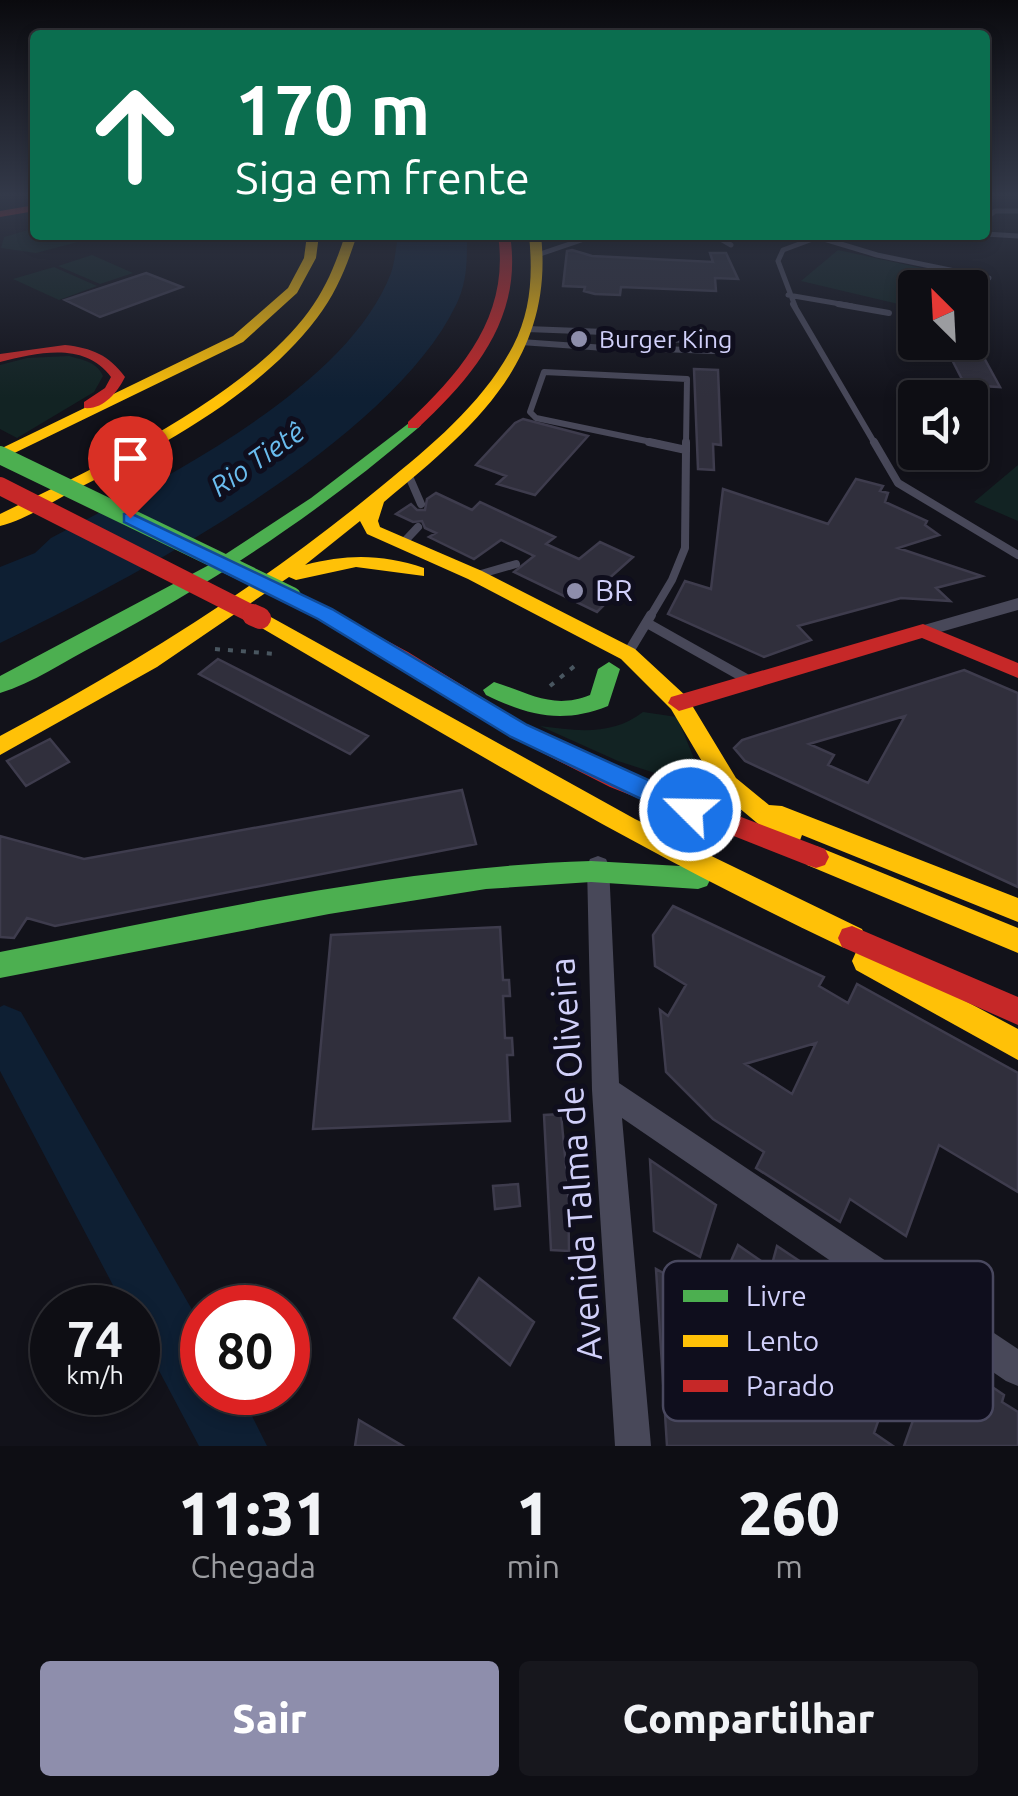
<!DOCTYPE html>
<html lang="pt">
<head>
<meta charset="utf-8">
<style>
	:root { --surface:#0e0e14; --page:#17171d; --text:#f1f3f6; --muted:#9b9ca0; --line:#2e2e34; --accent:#8e8eac }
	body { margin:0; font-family:Ubuntu,sans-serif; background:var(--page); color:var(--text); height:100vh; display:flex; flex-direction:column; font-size:38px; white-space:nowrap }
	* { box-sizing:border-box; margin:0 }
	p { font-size:32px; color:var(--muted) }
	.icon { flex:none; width:55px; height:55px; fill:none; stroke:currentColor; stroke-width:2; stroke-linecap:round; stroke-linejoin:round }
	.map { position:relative; height:1446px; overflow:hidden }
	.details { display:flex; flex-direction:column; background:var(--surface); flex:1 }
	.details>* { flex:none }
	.banner { position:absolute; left:30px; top:30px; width:960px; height:210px; border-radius:10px; box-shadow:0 5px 15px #0003,0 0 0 2px var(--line); background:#0b6e4f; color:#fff; overflow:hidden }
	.needle { width:65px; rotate:336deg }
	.fabs { position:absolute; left:898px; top:270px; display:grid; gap:20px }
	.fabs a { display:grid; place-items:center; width:90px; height:90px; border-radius:10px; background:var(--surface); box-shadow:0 5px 15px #0003,0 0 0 2px var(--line); font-size:50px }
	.speed { position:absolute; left:30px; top:1285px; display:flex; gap:20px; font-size:50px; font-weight:700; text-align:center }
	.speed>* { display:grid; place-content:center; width:130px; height:130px; border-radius:50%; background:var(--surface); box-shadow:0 5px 15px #0003,0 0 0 2px var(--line); line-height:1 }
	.speed small { font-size:25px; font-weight:400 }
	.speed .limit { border:15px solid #d22; background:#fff; color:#111 }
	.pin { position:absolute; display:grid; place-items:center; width:85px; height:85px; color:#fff; margin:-102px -42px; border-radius:50% 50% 50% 0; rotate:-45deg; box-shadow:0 0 10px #0007 }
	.pin .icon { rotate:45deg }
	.me { position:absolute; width:110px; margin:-55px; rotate:293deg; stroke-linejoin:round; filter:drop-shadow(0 0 8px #0008) }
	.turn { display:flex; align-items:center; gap:35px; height:210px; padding:0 40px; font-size:45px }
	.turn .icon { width:130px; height:130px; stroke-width:2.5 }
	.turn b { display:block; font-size:70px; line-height:85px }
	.eta { display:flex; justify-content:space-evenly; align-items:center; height:170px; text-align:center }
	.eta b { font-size:60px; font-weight:800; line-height:70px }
	.primary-button { display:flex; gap:20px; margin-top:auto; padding:20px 40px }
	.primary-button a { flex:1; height:115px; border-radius:10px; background:var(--accent); color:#fff; font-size:40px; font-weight:800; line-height:115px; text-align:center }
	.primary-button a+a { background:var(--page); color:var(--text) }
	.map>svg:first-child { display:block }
</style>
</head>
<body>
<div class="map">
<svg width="1018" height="1446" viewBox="0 0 1018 1446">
	<rect width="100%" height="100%" fill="#12121a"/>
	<path fill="#122323" d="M35,228V235H105L36,253L1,248L4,237Z
		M838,250L977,280L970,288H915V308L801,281Z
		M92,255L133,273L100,284L58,266Z
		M54,267L97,286L59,300L13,279Z
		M69,356C83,360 97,362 103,376L94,392L17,438L0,429V365L27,358Z
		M1018,465V521L974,502Z
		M643,712L677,717L707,790L618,761L540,726C577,731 612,736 643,712Z"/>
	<path fill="#0e1f33" d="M398,235H466L467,238C467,262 467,283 456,305C390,442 135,577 0,643V567L35,553L51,538C157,482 346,391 391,273C395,261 396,247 398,235Z"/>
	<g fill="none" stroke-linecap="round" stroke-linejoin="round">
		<path fill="#0e1f33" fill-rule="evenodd" d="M4,1005L21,1012L202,1327V1392H240L267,1446H199L138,1331V1308H125L0,1071V1007Z"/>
	</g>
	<path fill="#302f3c" stroke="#3e3c4d" stroke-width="2.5" fill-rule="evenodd" d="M572,250L592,256L713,262L710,253H726L738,279L715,278L716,291L621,287L620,295L595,294L584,291L585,287L563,286L567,251Z
		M146,273L182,287L100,317L65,300Z
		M949,354L983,356L1000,387L965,385Z
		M694,369L718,370L721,445L713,444L714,470L698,469Z
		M523,419L588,436L535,495L497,484L506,476L476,465L515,423Z
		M856,479L883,486L880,491L888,493L885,502L927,521L925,525L939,535L898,548L982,576L936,588L950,601L901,598L798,626L811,640L764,657L668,614L685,581L711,589L723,489L828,524Z
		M436,493L472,510L480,502L555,537L546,544L579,559L600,542L633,557L595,591L611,598L597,612L514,572L534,556L501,540L474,559L429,537L436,533L425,528L422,521L413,522L396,514L411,504L417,510H425L427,499Z
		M218,659L368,736L350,754L199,674Z
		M964,670L1018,693V887L745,761L734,748L742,740ZM905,716L868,783L828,765L834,755L809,744Z
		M50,739L69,762L26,786L7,761Z
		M462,790L476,844L55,926L27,918L14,938L0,937V836L84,859Z
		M673,906L824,977L819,986L848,1003L857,984L1018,1073V1192L939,1145L906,1236L850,1199L840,1222L756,1168L764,1152L713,1119L666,1072L660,1010L668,1016L686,985L655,966L653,935ZM816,1043L792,1094L745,1064Z
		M500,927L503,980H509L510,996H503L505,1038H512L513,1055H507L510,1121L313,1129L331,935Z
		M561,1114L568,1188L569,1251L551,1250L544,1115Z
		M650,1160L716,1205L700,1257L654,1231Z
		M518,1184L520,1206L495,1209L493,1186Z
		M738,1245L771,1268L777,1246L831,1282L809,1336L854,1369L868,1330L902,1352L874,1433L893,1446H667L656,1269L690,1288L668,1360L685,1366Z
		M479,1278L534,1322L510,1365L454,1318Z
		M960,1365L1004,1395L1002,1402L1018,1412V1446H904L930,1372L953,1389Z
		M359,1420L403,1446H355Z"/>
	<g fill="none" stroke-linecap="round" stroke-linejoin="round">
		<path stroke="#495660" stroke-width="4" stroke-dasharray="5 8" stroke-linecap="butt" d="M215,649L276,654
			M550,686L577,664"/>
		<path stroke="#484859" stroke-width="5" d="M985,219L995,211H1018
			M985,234L1018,236
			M714,235L731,245
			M824,239L877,255L989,278
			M540,254L596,235
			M788,295L852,306
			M795,306L778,261L783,250L818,237L849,235"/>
		<path stroke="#484859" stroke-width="6" d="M793,304L875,444
			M838,304L889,313
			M610,334L707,342L713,345V351L610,347
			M521,342L605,348L612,345L613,336L605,332L527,329
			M661,444L536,418L530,412L544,372L687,379L686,444"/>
		<path stroke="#484859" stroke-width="8" d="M649,442L686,450
			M874,442L898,483L1018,555
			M686,450V442
			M408,474L421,504
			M402,544L418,527
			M481,574L516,564
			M650,617L672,580L685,548L686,450"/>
		<path stroke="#484859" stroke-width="10" d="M647,623L750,681
			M628,653L651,615"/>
		<path fill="#484859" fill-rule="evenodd" d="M28,195H35V203H30Z
			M1018,598V610L923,637L914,631L917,627Z
			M598,856L606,859L609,866L619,1083L1018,1349V1386L1006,1381L622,1118L651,1446H615L592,1090L587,866L590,859Z"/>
		<path fill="#4caf50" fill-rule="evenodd" d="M413,420L421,425L418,428C319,513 211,584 96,645C65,661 33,683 0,693V676L209,565L311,498Z
			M609,662L620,669L608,706C563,724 529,716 486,695L483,690L494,682C529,693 553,710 590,695L598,669Z
			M591,861L698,867L707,870L711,878L707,886L698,889L591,882L486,889L329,914L0,978V952C194,914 394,867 591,861Z"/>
		<path fill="#ffc107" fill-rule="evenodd" d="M307,235H319L316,258L297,293L243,342L0,460V449L233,336L288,288L304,258Z
			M345,235H357C347,265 337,292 317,318C257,397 156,449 69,493C47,505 24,520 0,526V514C97,467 244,399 309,311C326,288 336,263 345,235Z
			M529,235H541C555,361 472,429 384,502L378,521L380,527L482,571L635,649L687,697L736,778L769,805L782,806L1018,898V922L802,835L799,843L790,846L781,843L720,792L671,709L621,659L468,579L367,534L360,521L305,565C347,554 382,554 424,568V576L356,567L296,580L289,577L157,667L0,755V736C135,664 265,583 383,485C432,445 483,403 513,346C531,311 533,275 529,235Z
			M260,611L635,819L862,929L866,938L862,947L852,950L842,947C639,851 446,736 253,623L250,618Z
			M816,846L1018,928V953L807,865L803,857L807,849Z
			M866,948L1018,1029V1060L856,970L852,961L856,952Z"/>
		<path fill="#c62828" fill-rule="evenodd" d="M35,205V211L0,217V211Z
			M498,235H510C523,317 475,375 418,428H408V422C463,370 510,315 498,235Z
			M65,345C92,348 109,355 125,377C117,393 103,410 84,408V402L105,388L111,377C84,341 38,353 0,362V354Z
			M292,590L408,652L527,725L626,773L825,849L829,857L825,865L816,868L807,865L610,787L511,737L394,662L285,600L282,596Z
			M923,624L1018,663V678L922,638L679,711L668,703L671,697Z
			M852,926L1018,997V1025L842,947L838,938L842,929Z"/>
		<path stroke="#4caf50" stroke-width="18" d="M0,455L292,596"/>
		<path stroke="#c62828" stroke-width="18" d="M0,486L258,617"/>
		<path stroke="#c62828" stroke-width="22" d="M253,615L260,618"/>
	</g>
	<linearGradient id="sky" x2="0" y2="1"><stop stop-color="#0a0a0e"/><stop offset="0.49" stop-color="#333949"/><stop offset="1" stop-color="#333949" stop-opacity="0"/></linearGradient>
	<rect width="1018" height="398" fill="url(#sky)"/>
	<path fill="#1a73e8" stroke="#114b97" stroke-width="2.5" d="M130,513L332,609L527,725L699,803L702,810L699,818H681L511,737L318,619L124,522V514Z"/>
	<g fill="#8e8eac" stroke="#0f0e1d" stroke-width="4">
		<circle cx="579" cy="339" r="10"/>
		<circle cx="575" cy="591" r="10"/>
	</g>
	<g text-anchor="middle" stroke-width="10" stroke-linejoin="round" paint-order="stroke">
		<g font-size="25" fill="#d1d0fa" stroke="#0f0e1d" text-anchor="start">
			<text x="599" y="348">Burger King</text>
		</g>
		<g font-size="28" font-style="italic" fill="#6abcee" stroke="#0f0e1d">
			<text transform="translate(257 459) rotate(-35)" y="10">Rio Tietê</text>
		</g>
		<g font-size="30" fill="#d1d0fa" stroke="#0f0e1d" text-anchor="start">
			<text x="595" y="601">BR</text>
		</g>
		<g font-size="35" fill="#d1d0fa" stroke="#0f0e1d">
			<text transform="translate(576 1159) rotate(-94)" y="12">Avenida Talma de Oliveira</text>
		</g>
	</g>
	<rect x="663" y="1261" width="330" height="160" rx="15" fill="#0f0e1d" stroke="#49485f" stroke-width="2.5"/>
	<rect x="683" y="1290" width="45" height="12" fill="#4caf50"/>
	<rect x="683" y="1335" width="45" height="12" fill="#ffc107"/>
	<rect x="683" y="1380" width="45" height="12" fill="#c62828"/>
	<g font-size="28" fill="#d1d0fa">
		<text x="746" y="1306">Livre</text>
		<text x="746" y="1351">Lento</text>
		<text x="746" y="1396">Parado</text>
	</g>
</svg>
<div class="fabs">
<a><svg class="needle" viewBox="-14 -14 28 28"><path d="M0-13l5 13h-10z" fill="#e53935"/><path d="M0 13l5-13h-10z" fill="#9b9ca0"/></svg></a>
<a><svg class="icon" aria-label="sound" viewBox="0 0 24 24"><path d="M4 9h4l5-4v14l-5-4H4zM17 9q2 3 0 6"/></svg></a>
</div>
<div class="speed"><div>74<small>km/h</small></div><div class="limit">80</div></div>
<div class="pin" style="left:130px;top:518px;background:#d93025"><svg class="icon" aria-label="arrive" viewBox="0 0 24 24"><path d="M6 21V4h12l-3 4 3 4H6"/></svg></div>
<svg class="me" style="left:690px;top:810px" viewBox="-20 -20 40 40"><circle r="17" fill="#1a73e8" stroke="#fff" stroke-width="3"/><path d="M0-11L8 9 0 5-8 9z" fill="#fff"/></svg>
<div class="banner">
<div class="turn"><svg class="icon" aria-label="ahead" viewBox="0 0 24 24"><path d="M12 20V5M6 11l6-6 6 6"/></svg><div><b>170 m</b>Siga em frente</div></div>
</div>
</div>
<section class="details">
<div class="eta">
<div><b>11:31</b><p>Chegada</p></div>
<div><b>1</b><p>min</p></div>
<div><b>260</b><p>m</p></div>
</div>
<div class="primary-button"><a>Sair</a><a>Compartilhar</a></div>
</section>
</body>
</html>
